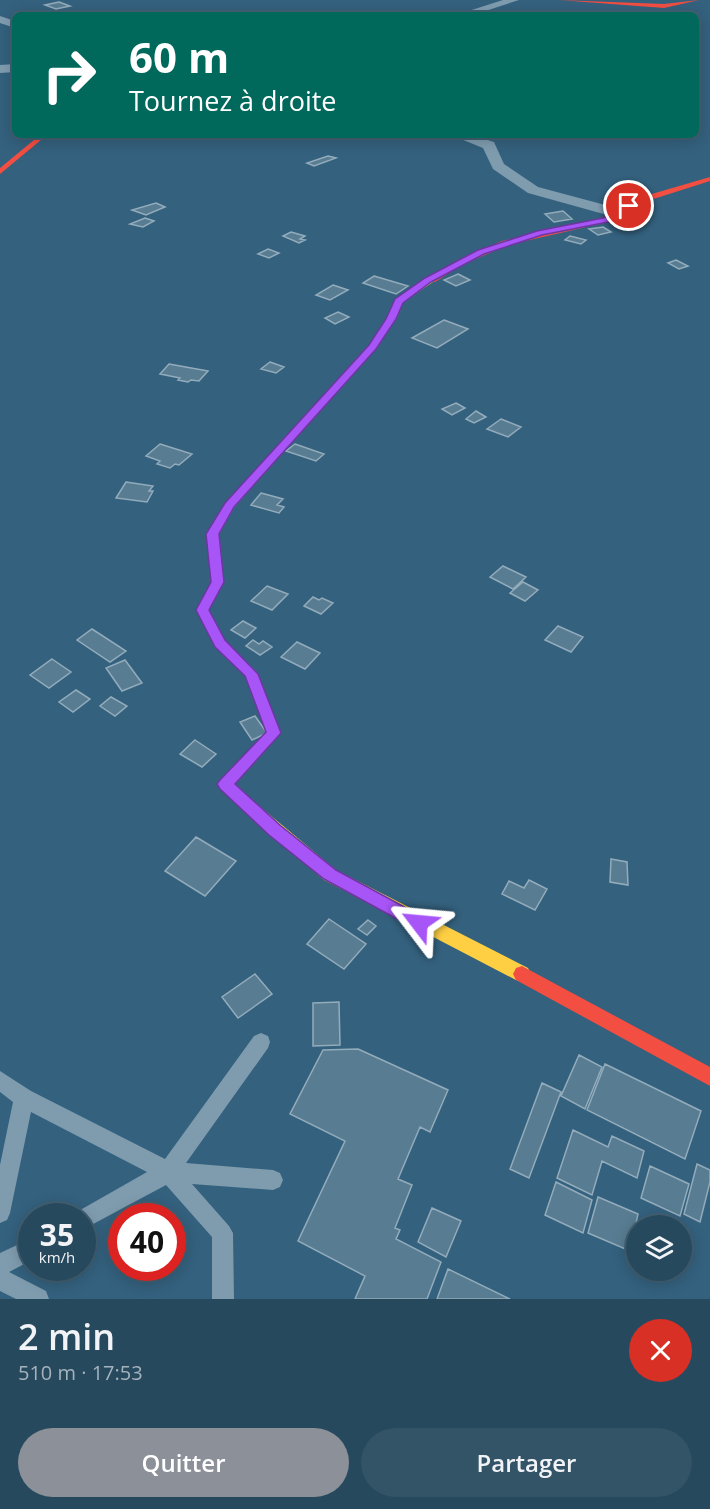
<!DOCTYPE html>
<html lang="fr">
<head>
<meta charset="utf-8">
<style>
	:root { --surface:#27495e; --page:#335367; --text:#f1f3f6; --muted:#a4b2bc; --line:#436173; --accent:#8c9099 }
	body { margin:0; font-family:"Open Sans",sans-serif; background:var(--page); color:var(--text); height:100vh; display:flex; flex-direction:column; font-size:22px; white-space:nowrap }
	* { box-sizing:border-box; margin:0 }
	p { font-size:20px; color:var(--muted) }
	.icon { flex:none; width:33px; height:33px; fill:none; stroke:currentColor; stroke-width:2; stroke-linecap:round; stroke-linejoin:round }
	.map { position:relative; height:1299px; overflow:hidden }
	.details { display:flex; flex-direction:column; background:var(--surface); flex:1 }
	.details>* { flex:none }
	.top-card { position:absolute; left:12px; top:12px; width:687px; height:126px; border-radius:9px; box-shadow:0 3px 15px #0003,0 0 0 2px var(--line); background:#00695c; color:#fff; overflow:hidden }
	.fabs { position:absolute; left:626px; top:1215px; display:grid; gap:12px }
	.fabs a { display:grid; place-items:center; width:66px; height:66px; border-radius:50%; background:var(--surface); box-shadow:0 3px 15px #0003,0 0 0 2px var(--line); font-size:30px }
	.speed { position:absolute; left:18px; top:1203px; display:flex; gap:12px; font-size:30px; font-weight:700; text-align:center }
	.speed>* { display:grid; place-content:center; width:78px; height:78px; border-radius:50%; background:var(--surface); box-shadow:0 3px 15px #0003,0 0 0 2px var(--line); line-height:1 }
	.speed small { font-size:15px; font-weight:400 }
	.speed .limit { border:9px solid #d22; background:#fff; color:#111 }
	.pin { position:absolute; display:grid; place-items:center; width:51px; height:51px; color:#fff; margin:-26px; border:3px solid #fff; border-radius:50%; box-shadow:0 2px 6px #0007 }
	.me { position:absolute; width:66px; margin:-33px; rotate:299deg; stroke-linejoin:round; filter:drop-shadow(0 0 4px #0008) }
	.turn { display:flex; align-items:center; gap:21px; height:126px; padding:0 18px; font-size:27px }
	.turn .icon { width:78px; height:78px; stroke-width:2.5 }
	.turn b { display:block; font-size:42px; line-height:51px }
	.round { display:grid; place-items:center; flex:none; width:63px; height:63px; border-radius:32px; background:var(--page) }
	.headline { display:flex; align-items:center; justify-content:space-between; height:102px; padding:0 18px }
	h1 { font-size:36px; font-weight:600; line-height:45px }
	.primary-button { display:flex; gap:12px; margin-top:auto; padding:12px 18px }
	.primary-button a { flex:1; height:69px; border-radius:36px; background:var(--accent); color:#fff; font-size:24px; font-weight:600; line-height:69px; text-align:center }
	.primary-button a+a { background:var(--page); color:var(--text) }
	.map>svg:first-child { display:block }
</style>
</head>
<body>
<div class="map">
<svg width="710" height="1299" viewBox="0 0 710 1299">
	<rect width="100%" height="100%" fill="#34617e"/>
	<path fill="#587c91" stroke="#93acbc" stroke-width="1.5" d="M59,2L70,6L56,9L45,5Z
		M328,156L336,158L314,166L307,163Z
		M156,203L165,207L146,215L132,210Z
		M563,211L572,219L554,222L545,214Z
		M145,218L154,221L143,227L130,224Z
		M603,227L611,232L598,235L589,229Z
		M291,232L305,236L300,239L305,240L299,243L283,236Z
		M570,236L586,240L581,244L565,240Z
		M268,249L279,253L269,258L258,254Z
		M676,260L688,266L679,269L668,263Z
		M458,274L470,280L456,286L444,280Z
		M374,276L408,286L396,294L363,283Z
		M333,285L348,290L330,300L316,295Z
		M338,312L349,317L335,324L325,318Z
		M444,320L468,329L437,348L412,338Z
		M270,362L284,367L276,373L261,369Z
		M169,364L208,371L199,381L191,380L188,382L178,380L180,378L160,374Z
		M456,403L465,408L452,415L442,409Z
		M476,411L486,417L474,423L466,419Z
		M501,419L521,427L508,437L487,429Z
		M160,444L192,454L179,465L175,464L170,468L157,464L160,461L146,456Z
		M295,444L324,454L316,461L286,451Z
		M126,482L153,486L149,491H153L147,502L116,498Z
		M261,493L283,499L277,505L284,507L279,513L251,505Z
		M503,566L526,577L513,589L490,577Z
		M523,582L538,590L525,601L510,593Z
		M267,586L288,594L272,610L251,601Z
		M313,597L319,600L322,598L333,603L321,614L304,606Z
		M243,621L256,628L245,638L231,630Z
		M558,626L583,637L571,652L545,640Z
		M92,629L126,651L110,662L77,640Z
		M253,640L259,644L263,641L272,647L260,655L246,646Z
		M297,642L320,653L305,669L281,657Z
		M52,659L71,672L49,688L30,675Z
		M125,660L142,683L122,691L106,668Z
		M76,690L90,699L73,712L59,702Z
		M111,697L127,706L115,716L100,706Z
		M255,716L267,733L252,740L240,722Z
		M195,740L216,754L202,767L180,754Z
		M196,837L236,861L205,896L165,871Z
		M611,859L627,862L628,885L610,882Z
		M529,880L547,889L535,910L502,894L509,881L524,888Z
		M329,919L366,944L344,969L307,944Z
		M368,920L376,926L367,935L358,929Z
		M255,974L272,994L238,1018L222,997Z
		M339,1002L340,1045L313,1046V1003Z
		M358,1049L448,1090L430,1132L420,1127L398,1179L412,1185L395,1228L400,1230L396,1239L441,1262L427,1299H355L365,1276L298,1241L345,1141L290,1114L323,1050Z
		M579,1055L602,1067L585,1109L561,1096Z
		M605,1064L701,1111L685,1159L587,1110Z
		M542,1083L561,1092L529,1178L510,1169Z
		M573,1130L608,1147L612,1136L644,1151L637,1178L602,1161L592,1195L557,1178Z
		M697,1164L710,1170V1182L700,1222L684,1214Z
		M650,1166L689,1184L680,1216L641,1198Z
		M556,1182L592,1200L583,1233L545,1215Z
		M598,1197L638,1214L630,1251L588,1233Z
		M432,1208L461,1221L446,1257L418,1242Z
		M448,1269L510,1299H437Z"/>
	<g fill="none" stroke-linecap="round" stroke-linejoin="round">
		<path fill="#7f9caf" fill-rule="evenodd" d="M261,1033L268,1036L270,1042L268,1048L186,1163L273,1170L280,1173L283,1180L280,1187L273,1190L192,1184L229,1226L233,1233L234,1299H212V1237L166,1185L82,1230V1216H73L75,1213L147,1172L31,1112L10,1213L7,1220L0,1223V1165L13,1102L0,1092V1071L31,1091L165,1159L254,1036Z
			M32,1238V1260L9,1272L46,1291L49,1299H16L0,1291V1253Z"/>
		<path fill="#7f9caf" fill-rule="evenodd" d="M503,0H519L473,15H456Z
			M0,16L15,21V28L0,23Z
			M15,64V72L0,73V65Z
			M451,135H472L494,142L504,164L538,187L624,210L626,213L618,218L528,193L493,169L483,148Z"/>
		<path fill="#16e098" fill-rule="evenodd" d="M248,482L254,485L234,508L219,534L223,582L209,610L224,640L256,671L281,733L235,784L258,805L260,809L258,813L252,815L246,813L217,784L266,732L245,676L214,646L197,610L211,582L207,534L225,504L244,483Z"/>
		<path fill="#ffcf43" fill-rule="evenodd" d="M429,278L436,280L403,302L396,319L375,349L252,487H244V483L369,345L386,319L396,299Z
			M252,803L258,805L336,870L528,968L531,974L528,980L522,982L516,980L324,880L246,813L244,809L246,805Z"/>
		<path fill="#f24e42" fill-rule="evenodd" d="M559,0L664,4L699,0L664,8Z
			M40,135H47L0,174V168Z
			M710,177V181L644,202L608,222L508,245L462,265L435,282L428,280L456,261L502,241L602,218L638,198Z
			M522,966L710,1067V1086L516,980L513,974L516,968Z"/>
	</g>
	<path fill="#a855f7" stroke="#6d37a1" stroke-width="1.5" d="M626,205L633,206L608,222L542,235L484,254L431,282L403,303L396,319L376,349L234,507L219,534L224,582L209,610L225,640L258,674L281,733L235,784L281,826L336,870L425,918L428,923L425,929L419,931L324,879L269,835L220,789L217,784L220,780L266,732L245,676L215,647L196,610L211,582L206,534L225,503L369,345L386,319L395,299L425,278L478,250L537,231L603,218Z"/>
</svg>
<div class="fabs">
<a><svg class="icon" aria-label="layers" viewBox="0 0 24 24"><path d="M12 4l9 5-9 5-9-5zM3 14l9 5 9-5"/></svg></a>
</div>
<div class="speed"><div>35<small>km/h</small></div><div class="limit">40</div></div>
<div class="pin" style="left:629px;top:206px;background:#d93025"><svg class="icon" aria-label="arrive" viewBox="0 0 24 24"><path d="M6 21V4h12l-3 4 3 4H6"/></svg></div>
<svg class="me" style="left:419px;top:923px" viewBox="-20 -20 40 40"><path d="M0-17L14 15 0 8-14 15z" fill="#a855f7" stroke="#fff" stroke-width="4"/></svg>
<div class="top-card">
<div class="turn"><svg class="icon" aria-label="right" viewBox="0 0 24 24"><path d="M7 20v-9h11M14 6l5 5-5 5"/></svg><div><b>60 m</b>Tournez à droite</div></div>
</div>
</div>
<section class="details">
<div class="headline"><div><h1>2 min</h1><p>510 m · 17:53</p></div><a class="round" style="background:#d93025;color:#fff"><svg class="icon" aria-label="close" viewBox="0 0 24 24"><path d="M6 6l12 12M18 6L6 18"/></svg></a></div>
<div class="primary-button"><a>Quitter</a><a>Partager</a></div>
</section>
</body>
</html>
